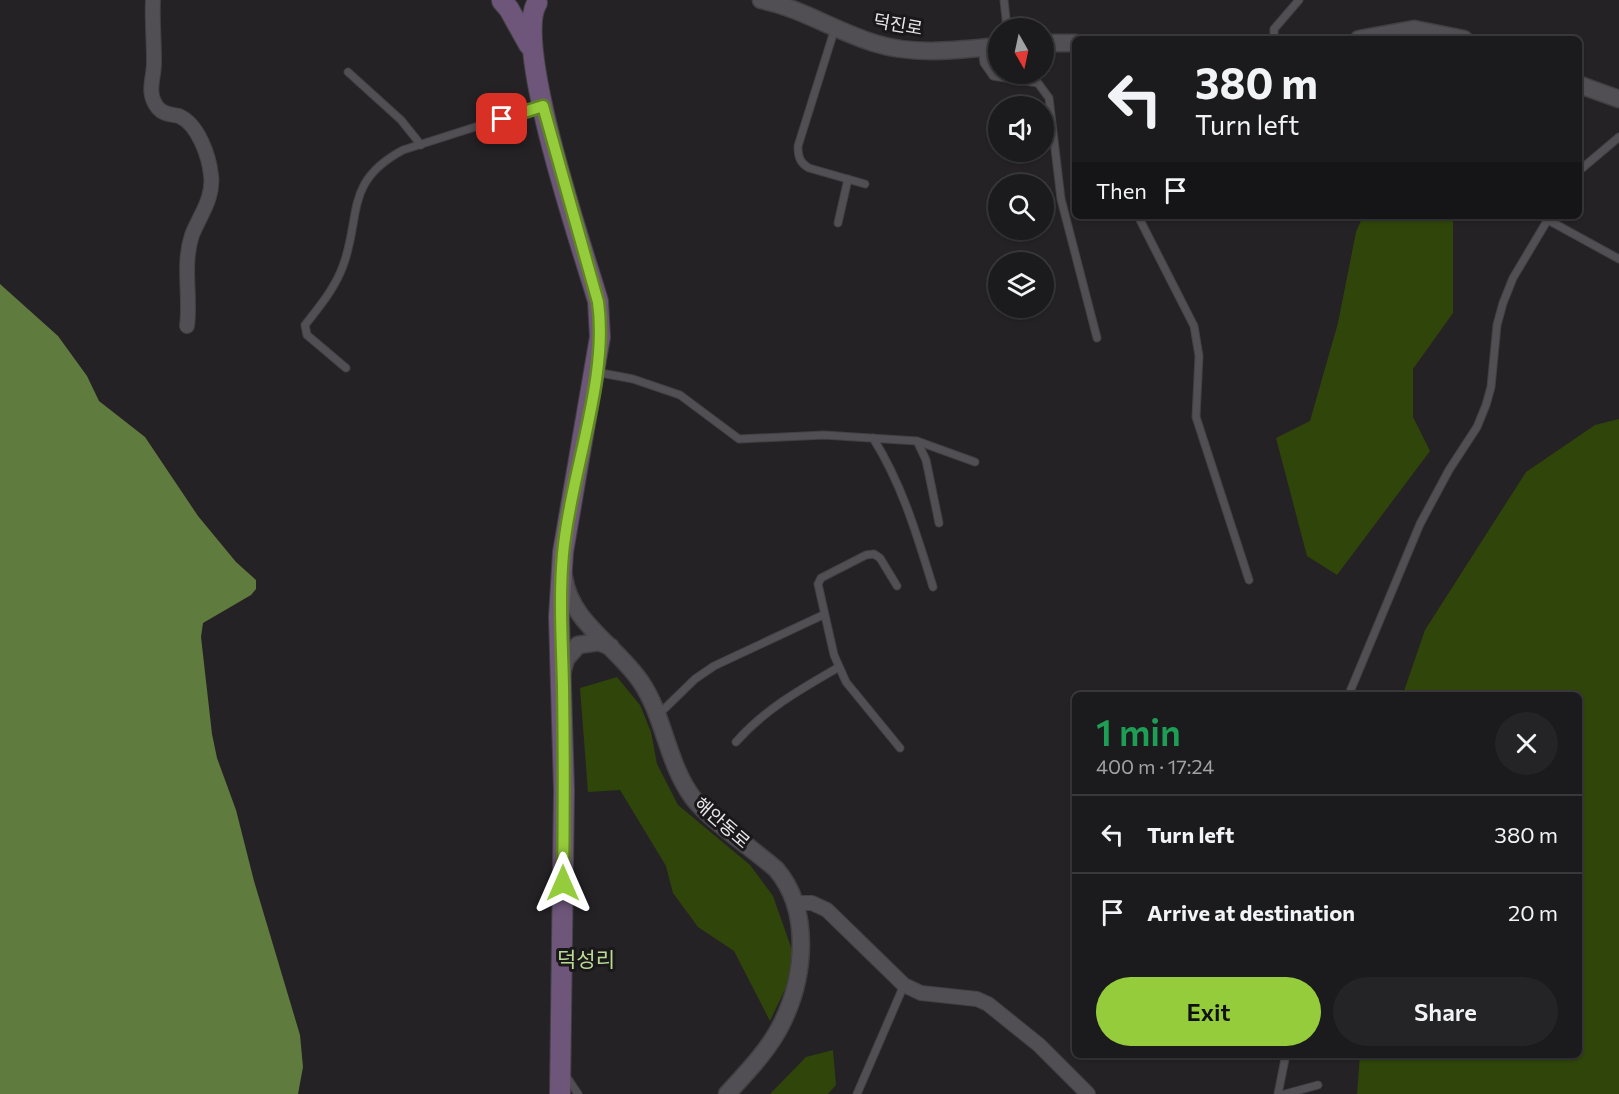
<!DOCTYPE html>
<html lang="en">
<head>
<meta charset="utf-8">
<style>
	:root { --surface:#1b1a1c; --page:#242325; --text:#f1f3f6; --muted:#a0a1a3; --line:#39383b; --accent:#95cc3b }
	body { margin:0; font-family:Commissioner,"Noto Sans KR",sans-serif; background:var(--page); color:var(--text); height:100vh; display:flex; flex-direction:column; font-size:22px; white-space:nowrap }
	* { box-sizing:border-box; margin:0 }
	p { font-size:20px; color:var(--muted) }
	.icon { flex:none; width:33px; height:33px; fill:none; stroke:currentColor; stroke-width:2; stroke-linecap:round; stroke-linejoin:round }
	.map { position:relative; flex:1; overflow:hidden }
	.side { position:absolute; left:1072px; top:692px; width:510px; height:366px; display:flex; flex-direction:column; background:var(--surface); border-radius:9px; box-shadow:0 2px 4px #0004,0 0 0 2px var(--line) }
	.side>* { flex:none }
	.top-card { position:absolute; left:1072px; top:36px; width:510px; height:183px; border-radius:9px; box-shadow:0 2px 4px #0004,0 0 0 2px var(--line); background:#1b1a1c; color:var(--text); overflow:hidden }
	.needle { width:39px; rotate:171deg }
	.buttons { position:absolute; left:988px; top:18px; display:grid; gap:12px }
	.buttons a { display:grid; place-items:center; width:66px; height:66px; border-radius:50%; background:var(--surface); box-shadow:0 2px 4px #0004,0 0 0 2px var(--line); font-size:30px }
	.pin { position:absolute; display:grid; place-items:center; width:51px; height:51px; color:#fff; margin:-26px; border-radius:12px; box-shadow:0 3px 9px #0006 }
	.me { position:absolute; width:66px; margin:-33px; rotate:0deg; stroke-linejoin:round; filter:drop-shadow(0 0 4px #0008) }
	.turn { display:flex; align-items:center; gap:21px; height:126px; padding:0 24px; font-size:27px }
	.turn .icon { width:78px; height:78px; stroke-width:2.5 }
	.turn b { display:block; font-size:42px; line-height:51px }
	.then { display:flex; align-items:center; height:57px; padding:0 24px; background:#0003; gap:12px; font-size:22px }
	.round { display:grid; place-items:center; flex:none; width:63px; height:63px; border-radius:32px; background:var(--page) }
	.head { display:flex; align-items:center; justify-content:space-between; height:102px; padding:0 24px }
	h1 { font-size:36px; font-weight:600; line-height:45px; color:#1e9e55 }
	.cta { display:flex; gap:12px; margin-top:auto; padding:12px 24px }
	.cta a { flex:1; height:69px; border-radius:36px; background:var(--accent); color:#111; font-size:24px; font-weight:600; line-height:69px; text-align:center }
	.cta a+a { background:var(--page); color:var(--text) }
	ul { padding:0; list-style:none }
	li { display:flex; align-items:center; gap:18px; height:78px; padding:0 24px; border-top:2px solid var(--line) }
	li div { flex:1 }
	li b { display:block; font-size:22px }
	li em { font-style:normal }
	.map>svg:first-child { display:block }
</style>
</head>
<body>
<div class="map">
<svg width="1619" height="1094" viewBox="0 0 1619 1094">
	<rect width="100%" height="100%" fill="#242225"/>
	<path fill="#2f450a" d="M1363,216H1453V313L1413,369V417L1430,451L1337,575L1307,556L1276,438L1310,421L1338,323L1356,232Z
		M1619,419V1094H1357L1360,1055L1580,1054V694H1403L1425,630L1526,472L1595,425Z
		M617,677L640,705L651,732L657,764L678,805L750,865L773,896L792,950L788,983L770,1021L734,951L698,927L673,893L666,866L620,790L588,792L580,688Z
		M833,1050L836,1085L828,1094H770L806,1057Z"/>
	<path fill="#607b3e" d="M0,284L58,336L87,376L99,401L145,437L198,516L236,562L256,580V589L251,595L203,623L201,637L212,734L217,758L236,810L254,881L300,1035L303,1067L298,1094H0Z"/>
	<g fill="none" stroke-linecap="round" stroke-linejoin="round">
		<g stroke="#424043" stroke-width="9">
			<path id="service" d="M1004,0L1007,28
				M835,28L798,146C798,157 800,163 809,168L865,184
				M1274,39V29L1299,0
				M982,48L984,63L993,76L1038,83L1049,98L1061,199L1097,338
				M348,72L401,120L421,145
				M1580,170L1619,137
				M1138,216L1194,326L1199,356L1196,417L1249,580
				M1548,220L1619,259
				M838,223L848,179
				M346,368L307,335L305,325C320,306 336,287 344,263C361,214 345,181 403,150L541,106
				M596,372L633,379L680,395L739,439L824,435L917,441L975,462
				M873,438C902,484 917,535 933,587
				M917,441L926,460L939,523
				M897,586L880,558L874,554L866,555L821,578L818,584L834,655L846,682L900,748
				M1349,694L1420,524L1449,470L1477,427L1486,405L1491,387L1497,325L1503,303L1513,278L1550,216
				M658,715L695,679L714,666L823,615
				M736,742C765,709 801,689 839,667
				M566,1076L578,1094
				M857,1094L904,985
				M1278,1094L1286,1054
				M1285,1094L1318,1085"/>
		</g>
		<g stroke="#424043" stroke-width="16">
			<path id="minor" d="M153,0C152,20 154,39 154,60C155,77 145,92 158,108C164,115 172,114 179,116C198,124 209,156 211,175C214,198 200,215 192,235C182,265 191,296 187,326
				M795,903H812L827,910L904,985L921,993L977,999L988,1004L1039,1045L1088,1094"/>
		</g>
		<g stroke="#424043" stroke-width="19">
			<path id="tertiary" d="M761,0C801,8 835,31 874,43C914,56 958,50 999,46
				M1359,39L1414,29L1464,39
				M1044,43H1076
				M1580,85L1619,99
				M564,577C570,622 617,646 641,682C665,718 667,763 693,798C709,819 754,850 776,869C811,910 805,975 783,1021C770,1049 747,1072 727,1094
				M562,673L566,659L578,645L599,642L611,647"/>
		</g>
		<g stroke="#424043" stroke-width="22">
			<path id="secondary" d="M502,1L509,9L529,45
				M537,3C512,43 583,250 598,301L600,337L563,552L559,617L564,790L560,1094"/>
		</g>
		<use href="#service" stroke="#524f54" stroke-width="7"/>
		<use href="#minor" stroke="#524f54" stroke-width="14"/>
		<use href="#tertiary" stroke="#524f54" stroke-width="16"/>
		<use href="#secondary" stroke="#6d5679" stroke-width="20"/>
	</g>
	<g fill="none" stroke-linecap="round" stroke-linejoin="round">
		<g stroke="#618526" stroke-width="15">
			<path id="route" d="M502,119L543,106L598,302C609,379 570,475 563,554C559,599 562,642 563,686C564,752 564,817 563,883"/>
		</g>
		<use href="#route" stroke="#95cc3b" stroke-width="10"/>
	</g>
	<g text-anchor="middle" stroke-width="6" stroke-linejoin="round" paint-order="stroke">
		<g font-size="18" fill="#e9e8ea" stroke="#1b181c">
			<text transform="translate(898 25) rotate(10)" y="6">덕진로</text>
			<text transform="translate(722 823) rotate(41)" y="6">해안동로</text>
		</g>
		<g font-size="21" fill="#badb94" stroke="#1b181c">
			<text x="586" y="967">덕성리</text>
		</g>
	</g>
</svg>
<div class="buttons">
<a><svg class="needle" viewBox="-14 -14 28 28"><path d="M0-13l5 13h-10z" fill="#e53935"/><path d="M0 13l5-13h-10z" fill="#a0a1a3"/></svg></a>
<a><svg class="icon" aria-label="sound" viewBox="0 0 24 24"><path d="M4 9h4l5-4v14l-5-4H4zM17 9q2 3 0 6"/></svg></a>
<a><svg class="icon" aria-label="search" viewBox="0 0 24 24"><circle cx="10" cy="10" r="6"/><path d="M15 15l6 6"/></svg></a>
<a><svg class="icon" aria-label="layers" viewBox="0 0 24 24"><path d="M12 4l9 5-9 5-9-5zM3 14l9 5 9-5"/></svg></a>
</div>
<div class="pin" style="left:502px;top:119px;background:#d93025"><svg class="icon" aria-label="arrive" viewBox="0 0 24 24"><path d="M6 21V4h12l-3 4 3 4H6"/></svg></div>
<svg class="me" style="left:563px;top:883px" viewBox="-20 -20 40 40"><path d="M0-17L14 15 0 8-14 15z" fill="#95cc3b" stroke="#fff" stroke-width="4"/></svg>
<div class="top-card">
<div class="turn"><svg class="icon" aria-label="left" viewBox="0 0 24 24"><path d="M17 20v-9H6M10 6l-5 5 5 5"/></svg><div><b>380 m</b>Turn left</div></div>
<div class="then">Then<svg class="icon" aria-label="arrive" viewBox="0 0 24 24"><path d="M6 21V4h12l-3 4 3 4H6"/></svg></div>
</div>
<section class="side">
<div class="head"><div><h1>1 min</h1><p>400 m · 17:24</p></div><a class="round"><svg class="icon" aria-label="close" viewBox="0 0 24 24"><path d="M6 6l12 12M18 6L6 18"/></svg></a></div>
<ul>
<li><svg class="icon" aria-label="left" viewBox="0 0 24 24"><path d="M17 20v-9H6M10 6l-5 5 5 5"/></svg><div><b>Turn left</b></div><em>380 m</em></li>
<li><svg class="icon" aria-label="arrive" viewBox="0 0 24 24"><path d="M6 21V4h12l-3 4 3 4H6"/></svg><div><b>Arrive at destination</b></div><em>20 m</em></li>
</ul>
<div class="cta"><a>Exit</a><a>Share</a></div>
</section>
</div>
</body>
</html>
